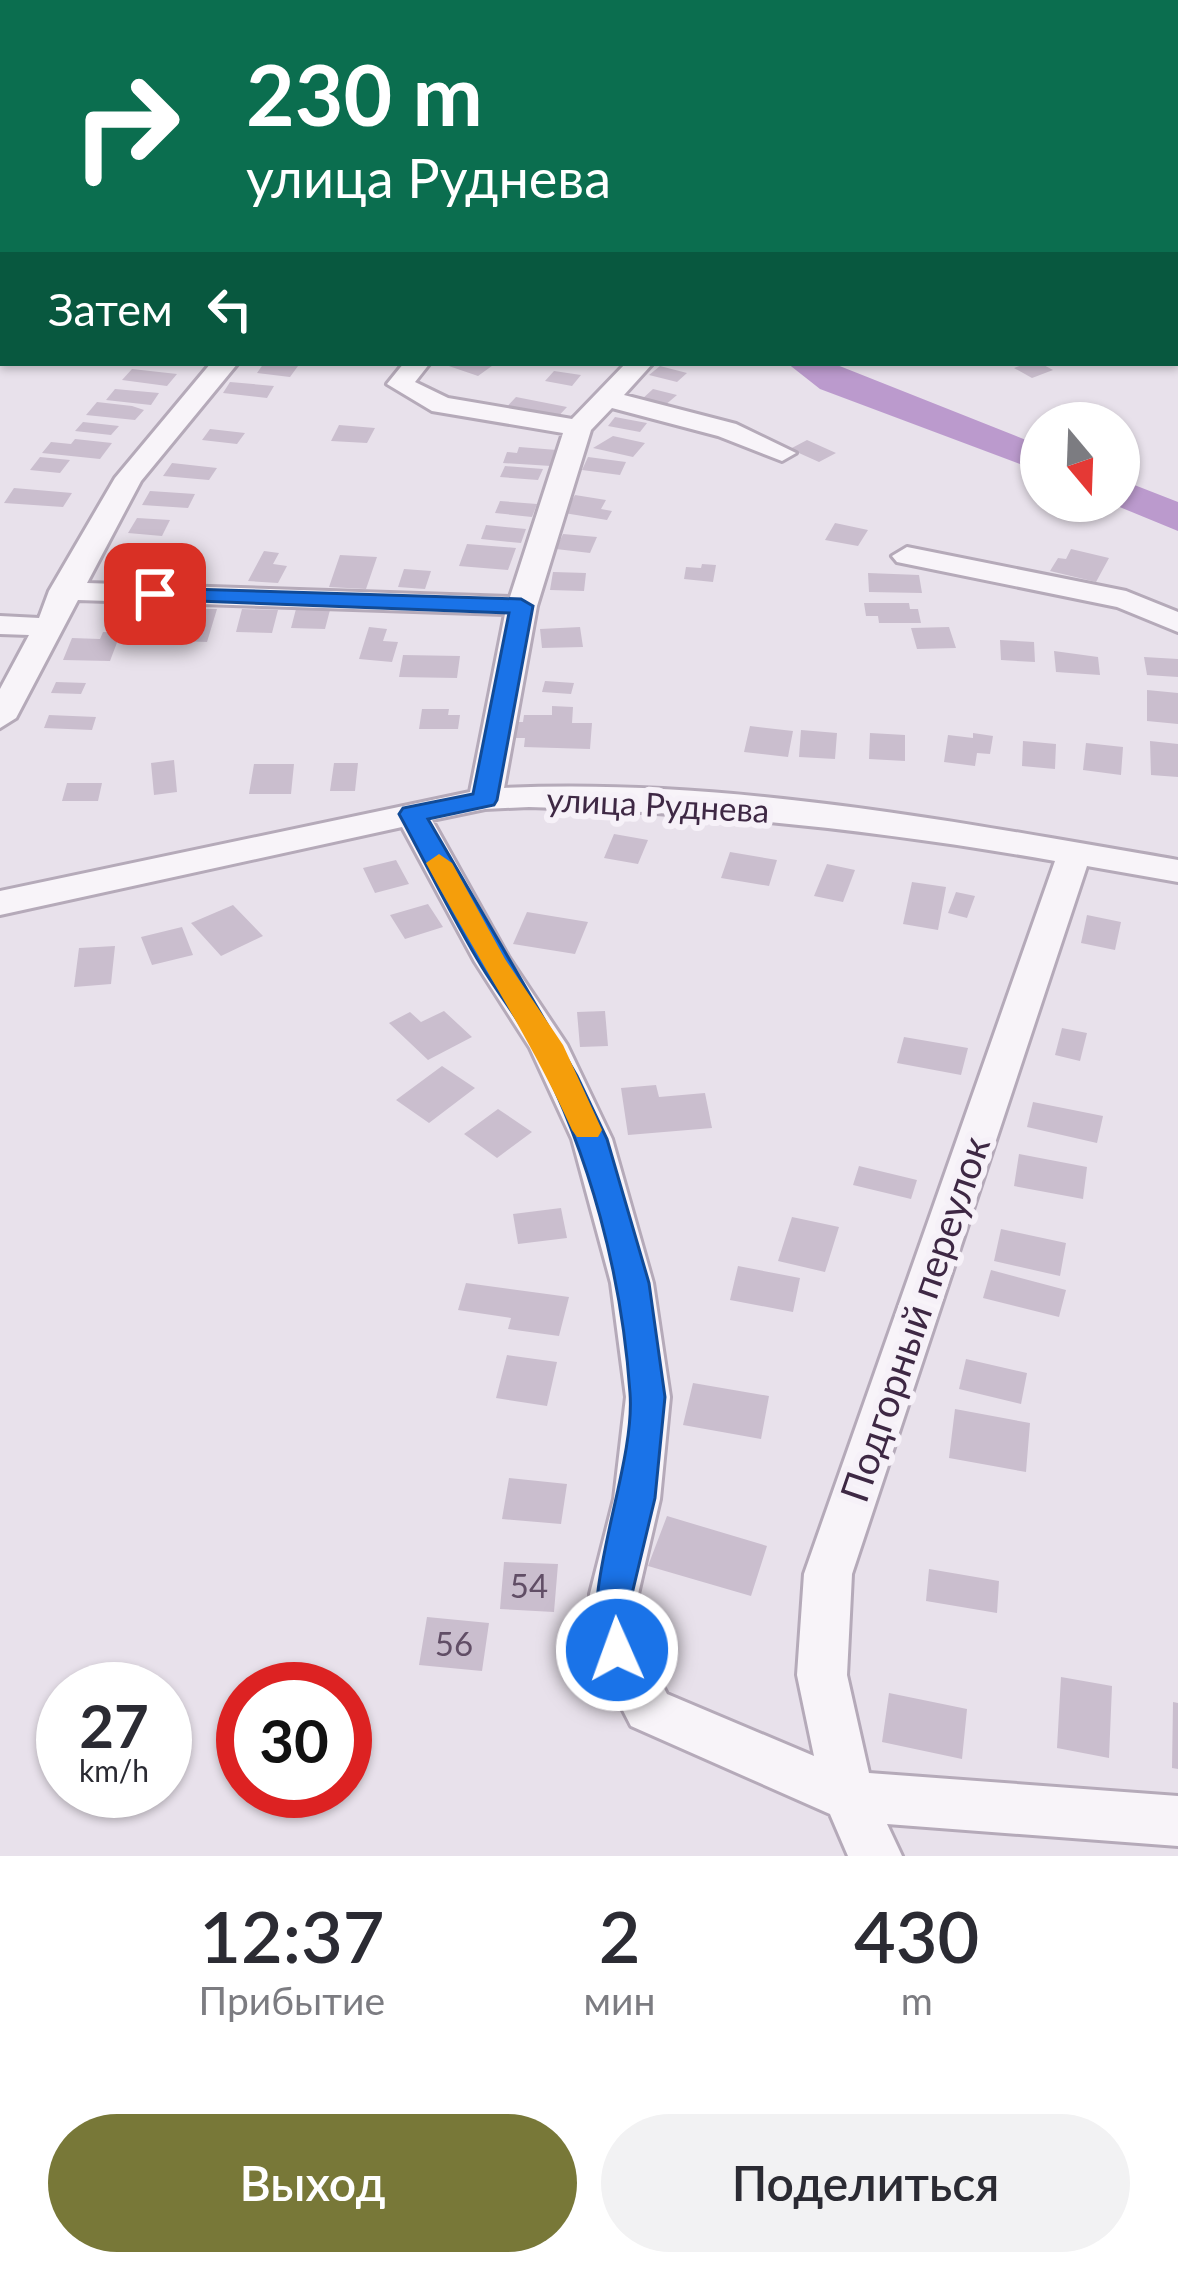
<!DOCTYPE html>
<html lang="ru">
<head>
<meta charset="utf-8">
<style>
	:root { --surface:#fff; --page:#f2f2f3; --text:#2b2b33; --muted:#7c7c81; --accent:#787838 }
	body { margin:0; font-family:Lato,sans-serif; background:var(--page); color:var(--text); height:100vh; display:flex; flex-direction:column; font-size:45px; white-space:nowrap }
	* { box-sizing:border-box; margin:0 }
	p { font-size:39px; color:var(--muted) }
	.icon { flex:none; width:66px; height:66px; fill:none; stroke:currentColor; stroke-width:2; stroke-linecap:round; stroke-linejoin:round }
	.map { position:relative; height:1856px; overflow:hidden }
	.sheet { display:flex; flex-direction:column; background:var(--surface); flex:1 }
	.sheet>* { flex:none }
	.banner { position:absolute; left:0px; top:0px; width:1179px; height:366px; box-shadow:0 3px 9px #0004; background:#0b6e4f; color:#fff; overflow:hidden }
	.needle { width:78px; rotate:161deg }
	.buttons { position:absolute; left:1020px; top:402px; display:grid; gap:24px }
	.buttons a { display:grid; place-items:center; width:120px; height:120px; border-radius:50%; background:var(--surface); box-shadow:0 3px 9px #0004; font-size:60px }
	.speed { position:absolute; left:36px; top:1662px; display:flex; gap:24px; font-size:60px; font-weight:700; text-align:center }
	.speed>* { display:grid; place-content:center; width:156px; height:156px; border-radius:50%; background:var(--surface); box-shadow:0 3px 9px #0004; line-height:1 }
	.speed small { font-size:30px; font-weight:400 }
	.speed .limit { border:18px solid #d22; background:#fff; color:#111 }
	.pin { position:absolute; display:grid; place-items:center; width:102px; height:102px; color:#fff; margin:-51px; border-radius:24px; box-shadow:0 6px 18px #0006 }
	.me { position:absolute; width:132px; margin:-66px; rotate:358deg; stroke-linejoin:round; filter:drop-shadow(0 0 9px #0008) }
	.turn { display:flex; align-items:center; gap:42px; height:252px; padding:0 48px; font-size:54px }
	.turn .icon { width:156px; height:156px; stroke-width:2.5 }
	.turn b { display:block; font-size:84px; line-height:102px }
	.then { display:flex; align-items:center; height:114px; padding:0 48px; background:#0003; gap:24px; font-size:45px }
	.eta { display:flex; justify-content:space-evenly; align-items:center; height:204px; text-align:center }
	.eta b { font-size:72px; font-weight:600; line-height:84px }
	.cta { display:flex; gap:24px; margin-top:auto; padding:24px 48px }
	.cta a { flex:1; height:138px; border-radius:72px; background:var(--accent); color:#fff; font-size:48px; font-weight:600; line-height:138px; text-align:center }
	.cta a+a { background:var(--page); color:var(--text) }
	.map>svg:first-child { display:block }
</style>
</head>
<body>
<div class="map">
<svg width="1178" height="1856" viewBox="0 0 1178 1856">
	<rect width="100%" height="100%" fill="#e8e1eb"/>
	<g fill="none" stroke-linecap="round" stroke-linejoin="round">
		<path fill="#bb9acd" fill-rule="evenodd" d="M3,133V153L0,154V134Z
			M787,363H832L1041,446V472L820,389Z
			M1119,479L1178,502V531L1105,501H1119Z"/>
	</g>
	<path fill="#cabece" d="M264,363H269L298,366L290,377L257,373Z
		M440,363H496L478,376Z
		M1028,363H1040L1053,370L1032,378L1014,368Z
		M660,366L687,373L677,382L649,375Z
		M132,369L177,374L167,386L122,380Z
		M554,371L581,375L572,386L545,381Z
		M230,382L274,386L267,398L223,393Z
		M115,389L159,393L151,405L106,400Z
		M653,389L677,395L664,406L641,400Z
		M516,397L567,407L554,421L503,411Z
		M97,402L132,406L144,410L135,420L86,415Z
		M615,417L647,423L640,432L608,426Z
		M83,422L119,426L111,435L75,431Z
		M339,425L375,428L367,443L331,441Z
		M210,429L245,433L237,444L202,440Z
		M613,436L645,443L633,457L593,448Z
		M75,439L112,443L100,459L42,453L51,442L71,444Z
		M807,440L836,453L819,462L790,449Z
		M519,447L557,450L551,466L503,463L507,452L517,453Z
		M40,457L70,460L60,473L30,470Z
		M588,457L626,462L620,475L582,470Z
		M172,463L217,468L209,480L163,476Z
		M505,466L543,469L538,480L500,477Z
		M14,488L72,493L63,507L4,503Z
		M150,491L195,494L188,508L142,505Z
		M575,495L606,500L601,509L612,511L607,520L564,513Z
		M500,501L537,504L532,517L495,513Z
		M137,518L170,520L162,536L128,533Z
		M835,523L868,530L858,546L825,540Z
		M486,525L526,529L521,543L481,539Z
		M563,534L597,537L590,553L556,549Z
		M467,544L516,548L508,570L459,566Z
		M1071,549L1109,558L1096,582L1050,571L1058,558L1066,559Z
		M264,551L279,553L273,564L287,566L278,583L248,581Z
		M340,555L377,557L366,589L329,587Z
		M111,563L153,564L151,568L175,569L171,582L105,581Z
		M702,564L716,565L713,582L684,579L686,567L701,568Z
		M404,569L431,571L425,589L398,587Z
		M553,572L586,573L584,591L550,590Z
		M868,573L919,575L922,593L869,592Z
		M864,603H909L910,609H918L921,623H879L878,616H866Z
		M189,609H217L207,642L179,641Z
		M242,609L278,610L272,633L236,632Z
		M296,609L330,610L325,629L291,628Z
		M369,627L387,629L383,641L398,642L392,662L359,659Z
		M580,627L583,647L542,648L540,629Z
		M949,627L956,648L917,649L911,628Z
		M103,632H121L110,661L63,660L72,638L100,639Z
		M1000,640L1034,642L1035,662L1001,660Z
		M1054,651L1098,657L1100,675L1056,672Z
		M403,655L460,656L457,678L399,677Z
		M1144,657L1178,659V677L1147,675Z
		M545,681L574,683L571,694L542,692Z
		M56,682L86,683L81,694L51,693Z
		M1147,690L1178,693V724L1147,721Z
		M552,706L573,707L572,723H592L590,749L524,747L525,738H512L514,722H523L524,715H552Z
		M422,709H449L448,715H460L458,729H419Z
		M49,715L96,717L92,730L44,728Z
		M750,726L793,731L788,757L744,752Z
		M801,730L837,733L835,759L799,757Z
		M870,733L905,735V761L869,759Z
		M973,733L993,736L990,754L977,753L975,766L944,762L948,735L973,738Z
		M1023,741L1056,744L1055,769L1022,766Z
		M1150,741L1178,744V777L1151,775Z
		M1086,743L1123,747L1121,775L1083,770Z
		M174,760L177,792L154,795L151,763Z
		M334,763H358L355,791H330Z
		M254,764H294L291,794H249Z
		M67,783H102L98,801H62Z
		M614,834L648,840L638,864L604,858Z
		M730,852L777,860L769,886L721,878Z
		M396,860L409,884L375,893L363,868Z
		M827,864L855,870L843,902L814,896Z
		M912,882L946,887L938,930L903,924Z
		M956,892L975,896L967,918L948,913Z
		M428,904L443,927L405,939L390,915Z
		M233,905L263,936L221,956L191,923Z
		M527,912L588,922L575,954L513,944Z
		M1087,915L1121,922L1115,950L1081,943Z
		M182,927L193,955L152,965L141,937Z
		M115,946L111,984L74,987L79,948Z
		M444,1011L472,1037L428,1060L389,1023L410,1012L421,1022Z
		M605,1011L608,1046L580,1047L577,1012Z
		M1062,1028L1087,1033L1080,1061L1055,1055Z
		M904,1037L968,1048L961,1075L897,1063Z
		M442,1066L475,1088L429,1123L396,1100Z
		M656,1085L659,1097L705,1093L712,1128L628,1135L621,1088Z
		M1033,1102L1103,1116L1097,1143L1027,1127Z
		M498,1109L532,1132L497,1158L464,1134Z
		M1019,1154L1087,1167L1083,1199L1014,1186Z
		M859,1166L917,1180L911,1199L853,1185Z
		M561,1208L567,1238L518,1244L513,1214Z
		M792,1217L839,1227L825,1272L778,1261Z
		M1001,1229L1066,1243L1060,1276L994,1261Z
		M738,1266L800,1278L793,1312L730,1300Z
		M991,1270L1066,1290L1059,1317L983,1298Z
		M466,1283L569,1297L559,1336L508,1329L511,1318L458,1310Z
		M507,1355L557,1362L547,1406L496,1398Z
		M966,1359L1027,1373L1021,1404L959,1389Z
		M693,1383L769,1396L761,1439L683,1425Z
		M955,1409L1030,1423L1026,1472L949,1458Z
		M509,1478L567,1484L561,1524L502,1519Z
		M667,1516L767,1546L751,1596L648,1566Z
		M504,1562L558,1564L554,1612L500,1609Z
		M929,1569L999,1581L997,1613L926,1601Z
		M427,1617L489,1623L482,1671L419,1665Z
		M1061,1677L1112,1686L1109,1758L1057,1748Z
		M889,1693L967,1709L962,1759L882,1742Z
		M1173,1702L1178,1703V1769L1172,1768Z"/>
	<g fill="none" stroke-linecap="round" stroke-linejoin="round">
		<g stroke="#b5aab9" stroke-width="6">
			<path id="minor" d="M707,0H787L705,3Z
				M916,0H935L937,3H918Z
				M1169,0H1178V9L1176,3H1167Z
				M0,62H3V74H0Z
				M1176,103H1178L1176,116Z
				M1176,204H1178V218H1176Z
				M3,228V242L0,243V229Z
				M211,363H238L141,481L87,583L510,597L563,433L432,411L387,384L404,363H430L415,382L448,398L572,419L626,363H653L624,395L736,424L796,453L782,461L718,436L612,408L591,430L537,606L504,788C730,778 957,822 1178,860V882L1087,866L852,1574L847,1675L869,1773L1178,1796V1846L887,1824L902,1856H848L830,1814L631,1726L592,1650L590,1594L614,1499L626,1397L611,1283L572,1139L530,1048L475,962L402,827L0,915V891L470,792L505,614L78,600L16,718L0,728V689L29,635L0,634V616L39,618L49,591L115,478ZM529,807C707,812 879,830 1055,861L804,1574L797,1675L814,1756L667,1694L642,1647L638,1594L660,1499L670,1397L653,1283L612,1139L567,1045L509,958L432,820L485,809Z
				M907,547L1126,591L1178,612V632L1117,607L897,562L892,556Z"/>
		</g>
		<g stroke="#b1a0b7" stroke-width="6">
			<path id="major" d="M175,0H203L205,3H177Z
				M1176,303H1178V322H1176Z"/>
		</g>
		<use href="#minor" fill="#f8f4f9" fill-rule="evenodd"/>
		<use href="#major" fill="#fff" fill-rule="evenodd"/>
	</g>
	<path fill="#1a73e8" stroke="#114b97" stroke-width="3" d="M155,588L521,599L533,606L497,800L494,805L428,819L577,1076L607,1139L649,1283L665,1397L655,1498L632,1594L636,1650L630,1662L617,1667L604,1662C575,1600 636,1469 630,1393C622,1276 590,1155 536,1051C521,1022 499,995 482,967C452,918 427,865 399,814L403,808L473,794L509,613L147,599V590Z"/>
	<path fill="#f59e0b" d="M439,854L452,863L505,959L563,1045L602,1130L598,1137H577L572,1130C530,1037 474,953 426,863Z"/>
	<g text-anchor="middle" stroke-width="12" stroke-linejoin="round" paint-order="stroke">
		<g font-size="33" fill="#3e2844" stroke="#f6f1f8">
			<text transform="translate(658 805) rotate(3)" y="12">улица Руднева</text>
		</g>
		<g font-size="33" fill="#614e66">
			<text x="529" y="1598">54</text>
			<text x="454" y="1656">56</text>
		</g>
		<g font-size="39" fill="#3e2844" stroke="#f6f1f8">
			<text transform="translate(915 1319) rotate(-71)" y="14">Подгорный переулок</text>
		</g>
	</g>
</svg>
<div class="buttons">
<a><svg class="needle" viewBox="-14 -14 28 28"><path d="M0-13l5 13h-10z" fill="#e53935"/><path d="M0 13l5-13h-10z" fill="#7c7c81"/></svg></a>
</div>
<div class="speed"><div>27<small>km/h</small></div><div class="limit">30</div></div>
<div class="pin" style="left:155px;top:594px;background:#d93025"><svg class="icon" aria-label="arrive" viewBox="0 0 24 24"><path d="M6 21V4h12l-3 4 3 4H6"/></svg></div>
<svg class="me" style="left:617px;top:1650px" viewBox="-20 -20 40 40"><circle r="17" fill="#1a73e8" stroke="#fff" stroke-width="3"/><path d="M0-11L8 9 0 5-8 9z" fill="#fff"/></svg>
<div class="banner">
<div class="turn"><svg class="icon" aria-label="right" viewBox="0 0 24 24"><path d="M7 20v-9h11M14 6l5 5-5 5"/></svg><div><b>230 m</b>улица Руднева</div></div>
<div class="then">Затем<svg class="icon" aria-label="left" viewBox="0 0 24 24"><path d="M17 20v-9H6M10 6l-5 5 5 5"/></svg></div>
</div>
</div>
<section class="sheet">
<div class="eta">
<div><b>12:37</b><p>Прибытие</p></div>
<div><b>2</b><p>мин</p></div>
<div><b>430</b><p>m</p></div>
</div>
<div class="cta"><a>Выход</a><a>Поделиться</a></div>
</section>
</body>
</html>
